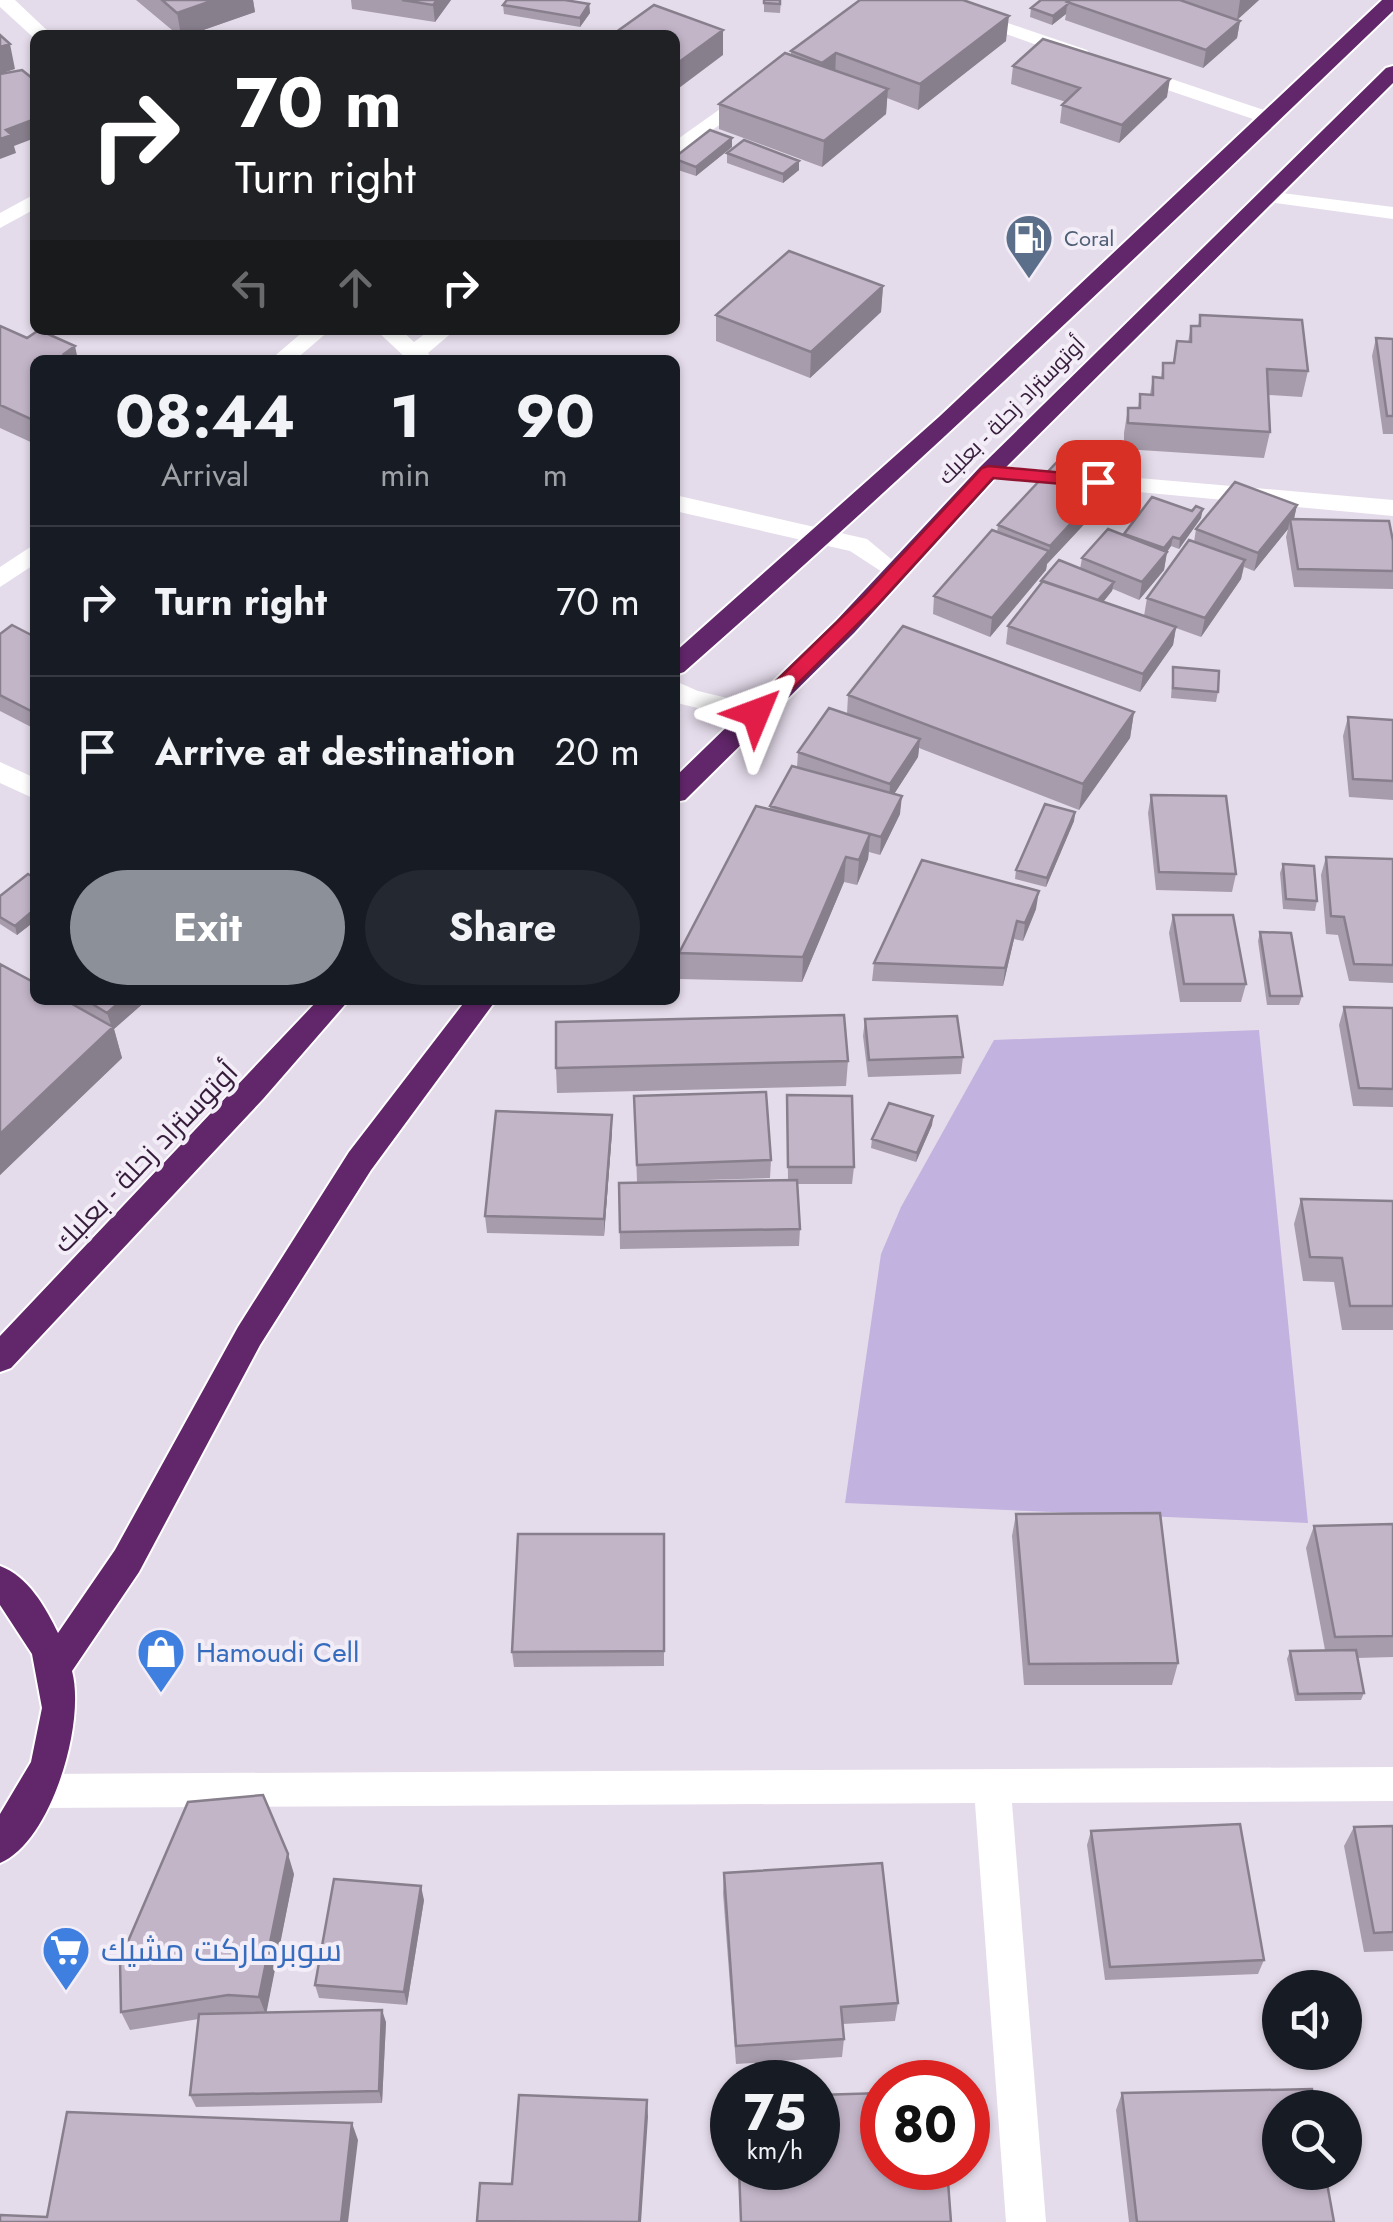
<!DOCTYPE html>
<html lang="en">
<head>
<meta charset="utf-8">
<style>
	:root { --surface:#171b24; --page:#242831; --text:#f1f3f6; --muted:#9ea1a6; --line:#363941; --accent:#8c9099 }
	body { margin:0; font-family:Jost,Cairo,sans-serif; background:var(--page); color:var(--text); height:100vh; display:flex; flex-direction:column; font-size:38px; white-space:nowrap }
	* { box-sizing:border-box; margin:0 }
	p { font-size:32px; color:var(--muted) }
	.icon { flex:none; width:55px; height:55px; fill:none; stroke:currentColor; stroke-width:2; stroke-linecap:round; stroke-linejoin:round }
	.map { position:relative; flex:1; overflow:hidden }
	.sheet { position:absolute; left:30px; top:355px; width:650px; height:650px; display:flex; flex-direction:column; background:var(--surface); border-radius:15px; box-shadow:0 2px 8px #0004 }
	.sheet>* { flex:none }
	.banner { position:absolute; left:30px; top:30px; width:650px; height:305px; border-radius:15px; box-shadow:0 2px 8px #0004; background:#202124; color:#fff; overflow:hidden }
	.tools { position:absolute; left:1262px; top:1970px; display:grid; gap:20px }
	.tools a { display:grid; place-items:center; width:100px; height:100px; border-radius:50%; background:var(--surface); box-shadow:0 2px 8px #0004; font-size:50px }
	.speed { position:absolute; left:710px; top:2060px; display:flex; gap:20px; font-size:50px; font-weight:700; text-align:center }
	.speed>* { display:grid; place-content:center; width:130px; height:130px; border-radius:50%; background:var(--surface); box-shadow:0 2px 8px #0004; line-height:1 }
	.speed small { font-size:25px; font-weight:400 }
	.speed .limit { border:15px solid #d22; background:#fff; color:#111 }
	.pin { position:absolute; display:grid; place-items:center; width:85px; height:85px; color:#fff; margin:-42px; border-radius:20px; box-shadow:0 5px 15px #0006 }
	.me { position:absolute; width:110px; margin:-55px; rotate:46deg; stroke-linejoin:round; filter:drop-shadow(0 0 8px #0008) }
	.turn { display:flex; align-items:center; gap:35px; height:210px; padding:0 40px; font-size:45px }
	.turn .icon { width:130px; height:130px; stroke-width:2.5 }
	.turn b { display:block; font-size:70px; line-height:85px }
	.lanes { display:flex; align-items:center; height:95px; padding:0 40px; background:#0003; justify-content:center; gap:50px; direction:ltr }
	.lanes .off { opacity:.35 }
	.eta { display:flex; justify-content:space-evenly; align-items:center; height:170px; text-align:center }
	.eta b { font-size:60px; font-weight:700; line-height:70px }
	.action { display:flex; gap:20px; margin-top:auto; padding:20px 40px }
	.action a { flex:1; height:115px; border-radius:60px; background:var(--accent); color:#fff; font-size:40px; font-weight:700; line-height:115px; text-align:center }
	.action a+a { background:var(--page); color:var(--text) }
	ul { padding:0; list-style:none }
	li { display:flex; align-items:center; gap:30px; height:150px; padding:0 40px; border-top:2px solid var(--line) }
	li div { flex:1 }
	li b { display:block; font-size:38px }
	li em { font-style:normal }
	.map>svg:first-child { display:block }
</style>
</head>
<body>
<div class="map">
<svg width="1393" height="2222" viewBox="0 0 1393 2222">
	<rect width="100%" height="100%" fill="#e5dceb"/>
	<path fill="#c2b2df" d="M1259,1030L1308,1523L845,1503L881,1254L901,1207L994,1040Z"/>
	<g fill="none" stroke-linecap="round" stroke-linejoin="round">
		<g stroke="#fff" stroke-width="4">
			<path id="highway" d="M1382,0H1393V11C1160,235 927,458 684,672L675,675V652L940,416Z
				M1393,66V83L996,477L854,633L685,800L675,802V777L836,621L980,467L1386,68Z
				M318,1000H349L263,1099L11,1368L0,1372V1336Z
				M466,1000H496L371,1170L260,1345L139,1572L72,1671C86,1723 51,1842 0,1863V1814L31,1762L42,1708L32,1654L0,1605V1566C28,1576 46,1608 58,1633L115,1550L238,1327L349,1152Z"/>
		</g>
		<path fill="#fff" fill-rule="evenodd" d="M1267,191L1393,207V219L1260,201V193Z"/>
		<path fill="#fff" fill-rule="evenodd" d="M0,0H15L52,35H35V39L0,7Z
			M911,0H940L1087,50L1090,54L1087,58H1073Z
			M1133,66L1276,114L1279,118L1269,124L1262,122L1126,76L1123,72Z
			M751,87L758,89V97L675,157V141Z
			M35,194V209L0,228V213Z
			M305,330H330L295,360H270Z
			M376,330H401L414,342L430,330H455L428,353L433,360H408Z
			M988,465L1393,500V516L980,477L976,472L980,467Z
			M675,495L867,539L908,573L896,581L850,551L675,511Z
			M35,544V564L0,587V567Z
			M675,681L698,691L765,707L769,713L765,719L756,722L681,704L675,701Z
			M0,762L35,778V799L0,783Z
			M1393,1767V1801L1012,1803L1046,2222H1006L975,1803L37,1808L24,1803L19,1791L24,1779L37,1774Z"/>
		<use href="#highway" fill="#62266a" fill-rule="evenodd"/>
	</g>
	<path fill="#a79cac" d="M136,0H253L255,12L189,35H178Z
		M351,0H451L435,22L352,9Z
		M764,0H781L780,13L764,12Z
		M1041,0H1259L1237,20L1240,21L1237,38L1203,68L1065,20L1066,14L1052,25L1030,17L1031,8Z
		M589,4L590,13L580,27L504,14L503,5Z
		M1006,41L918,110L887,98L886,114L822,167L719,129V104L791,55V51Z
		M1013,66L1167,97L1119,143L1060,123L1062,105L1066,102L1011,84Z
		M732,138V147L696,176L675,169V157Z
		M727,153L799,170L783,183L727,163Z
		M883,286L881,312L810,378L716,341V315Z
		M1200,315L1308,371L1302,397L1268,395L1270,432L1264,458L1124,449V433L1128,408H1138L1140,394H1150L1153,377L1161,378L1163,363H1173L1188,342L1191,326H1198Z
		M0,326L35,360V444L0,428Z
		M1376,338L1393,339V434H1383L1372,356Z
		M1108,483L1106,501L1047,564L1046,570L990,637L933,614L934,596L997,532L998,525Z
		M1297,505L1294,519L1393,541V589L1294,587L1286,537L1288,529L1254,571L1244,567L1241,579L1201,637L1176,628L1173,645L1140,692L1006,644L1008,626L1080,569L1082,558L1124,535L1201,518L1179,549L1171,546L1167,552L1164,570L1139,600L1113,589L1103,602L1144,616L1147,598L1194,542L1196,529Z
		M0,634L35,637V729L0,711Z
		M1173,667L1218,692L1216,702L1171,698Z
		M848,695L1134,712L1130,738L1079,810L919,748L918,757L894,794L900,814L880,855L869,852L868,859L857,885L844,882L802,982L679,979V953L770,810V806L797,767L798,752L847,714Z
		M1348,717L1393,720V800L1349,797L1343,736Z
		M1151,795L1236,874L1232,892L1156,890L1148,813Z
		M1075,812L1074,821L1046,887L1015,879L1016,870Z
		M1326,857L1393,859V983L1349,981L1338,935L1326,934L1321,875Z
		M1283,864L1317,901L1315,911L1283,909L1280,873Z
		M35,878V921L17,935L0,924V896Z
		M1036,909L1023,941L1014,939L1003,986L872,981L874,963Z
		M1173,915L1246,984L1241,1002H1180L1169,933Z
		M1260,932L1302,996L1299,1005H1267L1258,941Z
		M0,964L35,1000H147L114,1029L122,1058L0,1175Z
		M1344,1007L1393,1008V1107L1353,1106L1339,1025Z
		M865,1019L963,1057L961,1074L868,1077L863,1036Z
		M848,1061L846,1086L557,1093L556,1068Z
		M787,1095L854,1167L852,1184H797L800,1229L799,1246L620,1249L619,1183L788,1180Z
		M634,1096L771,1160L770,1178L637,1182Z
		M933,1116L932,1125L916,1162L871,1148L872,1139Z
		M612,1132L604,1236L487,1233L485,1216Z
		M1301,1199L1393,1201V1330H1342L1334,1282L1303,1281L1294,1224Z
		M1016,1514L1178,1663L1172,1685H1024L1012,1536Z
		M1393,1524V1657L1357,1658L1364,1693L1361,1700L1295,1701L1287,1659L1290,1651L1325,1650L1306,1548L1314,1526Z
		M664,1534V1666L514,1667L512,1652Z
		M1393,1826V1951L1364,1952L1344,1846L1354,1827Z
		M1091,1831L1264,1960L1258,1974L1105,1980L1087,1845Z
		M724,1873L898,2003L895,2021L843,2024L844,2039L842,2057L736,2064L723,1893Z
		M294,1874L266,2012L386,2022L382,2103L196,2107L190,2095L199,2019L130,2030L121,2012Z
		M424,1900L407,2005L319,1998L315,1985Z
		M1122,2093L1334,2222H1129L1116,2110Z"/>
	<path fill="#887f8c" d="M214,0H253L255,12L189,35H181L177,13Z
		M437,0H451L435,22L433,5Z
		M1240,0H1259L1237,20Z
		M589,4L590,13L580,27V18Z
		M1067,5L1066,14L1052,25L1053,16Z
		M1009,16L1006,41L918,110L920,84Z
		M1240,21L1237,38L1203,68L1206,50Z
		M723,30V55L675,91V65Z
		M10,44L15,69L0,74V47Z
		M836,53L835,78L821,88L822,63Z
		M1170,79L1167,97L1119,143L1122,125Z
		M888,89L886,114L822,167L824,141Z
		M35,119V138L14,146L16,153L0,159V140L6,130Z
		M732,138V147L696,176V167Z
		M799,161V170L783,183V174Z
		M883,286L881,312L810,378L811,352Z
		M75,346L78,360L64,354Z
		M1108,483L1106,501L1047,564L1050,546Z
		M1297,505L1293,523L1290,519L1288,529L1254,571L1258,553Z
		M1203,509L1201,518L1179,549L1180,539Z
		M1173,537L1171,546L1167,552L1164,570L1139,600L1142,582L1162,557L1164,548Z
		M1049,551L1046,570L990,637L992,618Z
		M1245,560L1241,579L1201,637L1205,618Z
		M1114,582L1112,591L1095,612L1096,603Z
		M1176,627L1173,645L1140,692L1143,674Z
		M1134,712L1130,738L1079,810L1083,784Z
		M920,739L918,757L889,802L890,784Z
		M902,796L900,814L880,855L881,837Z
		M1075,812L1074,821L1046,887L1047,878Z
		M870,834L868,859L857,885L859,860Z
		M846,857L844,882L802,982L803,957Z
		M1039,891L1036,909L1023,941L1025,923Z
		M35,909V921L17,935L15,926Z
		M1017,921L1014,939L1003,986L1005,968Z
		M122,1000H147L114,1029L122,1058L0,1175V1134L112,1028L107,1013Z
		M612,1115V1132L604,1236V1219Z
		M933,1116L932,1125L916,1162L917,1153Z
		M288,1854L294,1874L266,2015L259,1997Z
		M421,1886L424,1900L407,2005L404,1992Z
		M382,2010L386,2022L382,2103L379,2091Z
		M647,2100L648,2117L641,2222H639Z
		M352,2123L358,2140L348,2222H341Z"/>
	<path fill="#c2b5c8" stroke="#887f8c" stroke-width="2.5" d="M162,0H214L177,13Z
		M402,0H437L433,5Z
		M507,0H565L589,4L580,18L503,5Z
		M764,0H780V4L764,3Z
		M860,0H963L1009,16L920,84L836,53L822,63L791,51Z
		M1041,0H1070L1067,5L1053,16L1031,8Z
		M1070,0H1180L1240,21L1206,50L1067,2Z
		M654,5L723,30L675,65V35H612Z
		M0,35L10,44L0,47Z
		M1043,39L1170,79L1122,125L1062,105L1080,88L1013,66Z
		M785,53L888,89L824,141L719,104Z
		M22,70L32,78L35,77V119L6,130L12,135L0,139V74Z
		M710,130L732,138L696,167L675,159V157Z
		M744,140L799,161L783,174L727,153Z
		M789,251L883,286L811,352L716,315Z
		M1200,315L1302,320L1308,371L1267,369L1270,432L1128,423V408H1140V394L1153,395V377L1163,378V363H1174L1177,341L1191,342V326H1200Z
		M0,326L27,338L39,330L75,346L64,354L77,360H35V421L0,405Z
		M1376,338L1393,339V416H1387Z
		M1056,463L1108,483L1050,546L998,525Z
		M1235,482L1297,505L1258,553L1196,529Z
		M1152,497L1192,511L1196,506L1203,509L1180,539L1173,537L1164,548L1124,534Z
		M1290,519L1389,521L1393,541V571L1298,569Z
		M1108,529L1167,552L1142,582L1082,558Z
		M992,530L1049,551L992,618L934,596Z
		M1189,540L1245,560L1205,618L1147,598Z
		M1059,560L1114,582L1098,600L1041,581Z
		M1043,581L1176,627L1143,674L1008,626Z
		M12,625L35,637V713L0,695V634Z
		M903,626L1134,712L1083,784L848,695Z
		M1173,667L1219,671L1218,692L1173,688Z
		M829,708L920,739L890,784L798,752Z
		M1348,717L1393,720V781L1353,779Z
		M792,766L902,796L881,837L770,806Z
		M1151,795L1226,796L1236,874L1159,872Z
		M1045,804L1075,812L1047,878L1016,870Z
		M756,806L870,834L859,860L846,857L803,957L679,953Z
		M1326,857L1393,859V965L1354,964L1344,917L1331,916Z
		M922,860L1039,891L1025,923L1017,921L1005,968L874,963Z
		M1283,864L1314,866L1317,901L1286,899Z
		M28,874L35,878V909L15,926L0,917V896Z
		M1173,915H1233L1246,984H1184Z
		M1260,932L1291,933L1302,996H1270Z
		M0,964L35,983V1000H65L113,1027L0,1134Z
		M86,1000H122L107,1013Z
		M1344,1007L1393,1008V1089L1359,1088Z
		M844,1015L848,1061L556,1068V1022Z
		M957,1016L963,1057L869,1060L865,1019Z
		M766,1092L771,1160L637,1165L634,1096Z
		M787,1095L852,1096L854,1167H788Z
		M889,1103L933,1116L917,1153L872,1139Z
		M496,1111L612,1115L604,1219L485,1216Z
		M797,1180L800,1229L620,1232L619,1183Z
		M1301,1199L1393,1201V1306H1350L1342,1258L1310,1257Z
		M1160,1513L1178,1663L1029,1664L1016,1514Z
		M1393,1524V1636L1335,1637L1314,1526Z
		M518,1534H664V1651L512,1652Z
		M1356,1650L1364,1693L1298,1694L1290,1651Z
		M263,1795L288,1854L259,1997L228,1995L121,2012L120,1960L188,1802Z
		M1240,1824L1264,1960L1110,1967L1091,1831Z
		M1393,1826V1932L1374,1933L1354,1827Z
		M882,1863L898,2003L841,2007L844,2039L736,2046L724,1873Z
		M334,1879L421,1886L404,1992L315,1985Z
		M382,2010L379,2091L190,2095L199,2014Z
		M1312,2089L1315,2108H1280V2172H1325L1334,2222H1137L1122,2093Z
		M882,2093V2168H947L951,2222H741L739,2168H818V2095Z
		M519,2095L647,2100L639,2222L477,2221L480,2183L512,2184Z
		M67,2112L352,2123L341,2222H0V2215L47,2217Z"/>
	<path fill="#e11d48" stroke="#92132f" stroke-width="2.5" d="M988,466L1098,476L1108,482L1098,487L993,478L878,604L763,718H749V708L864,596L982,468Z"/>
	<defs>
		<g id="fuel-pin" transform="scale(2.5)"><path d="M0 17L-7.5 6A9.5 9.5 0 1 1 7.5 6Z" fill="#5c6f8a" stroke="#f3edf7"/><path d="M-5.5-6h7V0h2V4h1.3V-2.5L3-4.5l.8-.8L6-3V5H2.5V1h-1V6h-7ZM-4.2-4.7v3.2H.2V-4.7Z" fill="#fff"/></g>
		<g id="shop-pin" transform="scale(2.5)"><path d="M0 17L-7.5 6A9.5 9.5 0 1 1 7.5 6Z" fill="#3f7fe0" stroke="#f3edf7"/><path d="M-5-2.5h2.3a2.7 3.5 0 0 1 5.4 0H5L5.5 6h-11ZM-1.5-2.5h3a1.5 2.3 0 0 0-3 0Z" fill="#fff"/></g>
		<g id="supermarket-pin" transform="scale(2.5)"><path d="M0 17L-7.5 6A9.5 9.5 0 1 1 7.5 6Z" fill="#3f7fe0" stroke="#f3edf7"/><path d="M-6-5.5h2.5l.6 2H6L4.5 2H-2.5L-4.4-4H-6ZM-1.5 3.2a1.3 1.3 0 1 0 .1 0ZM3 3.2a1.3 1.3 0 1 0 .1 0Z" fill="#fff"/></g>
	</defs>
	<g fill-rule="evenodd">
		<use href="#fuel-pin" x="1029" y="238"/>
		<use href="#shop-pin" x="161" y="1652"/>
		<use href="#supermarket-pin" x="66" y="1950"/>
	</g>
	<g text-anchor="middle" stroke-width="8" stroke-linejoin="round" paint-order="stroke">
		<g font-size="22" fill="#4e5e75" stroke="#f3edf7" text-anchor="start">
			<text x="1064" y="246">Coral</text>
		</g>
		<g font-size="22" fill="#361d3b" stroke="#f3edf7">
			<text transform="translate(1011 410) rotate(-45)" y="8">أوتوستراد زحلة - بعلبك</text>
		</g>
		<g font-size="28" fill="#361d3b" stroke="#f3edf7">
			<text transform="translate(145 1157) rotate(-46)" y="10">أوتوستراد زحلة - بعلبك</text>
		</g>
		<g font-size="28" fill="#366cbe" stroke="#f3edf7" text-anchor="start">
			<text x="196" y="1662">Hamoudi Cell</text>
		</g>
		<g font-size="32" fill="#366cbe" stroke="#f3edf7" text-anchor="start">
			<text x="101" y="1961">سوبرماركت مشيك</text>
		</g>
	</g>
</svg>
<div class="tools">
<a><svg class="icon" aria-label="sound" viewBox="0 0 24 24"><path d="M4 9h4l5-4v14l-5-4H4zM17 9q2 3 0 6"/></svg></a>
<a><svg class="icon" aria-label="search" viewBox="0 0 24 24"><circle cx="10" cy="10" r="6"/><path d="M15 15l6 6"/></svg></a>
</div>
<div class="speed"><div>75<small>km/h</small></div><div class="limit">80</div></div>
<div class="pin" style="left:1098px;top:482px;background:#d93025"><svg class="icon" aria-label="arrive" viewBox="0 0 24 24"><path d="M6 21V4h12l-3 4 3 4H6"/></svg></div>
<svg class="me" style="left:756px;top:713px" viewBox="-20 -20 40 40"><path d="M0-17L14 15 0 8-14 15z" fill="#e11d48" stroke="#fff" stroke-width="4"/></svg>
<div class="banner">
<div class="turn"><svg class="icon" aria-label="right" viewBox="0 0 24 24"><path d="M7 20v-9h11M14 6l5 5-5 5"/></svg><div><b>70 m</b>Turn right</div></div>
<div class="lanes"><svg class="icon off" aria-label="left" viewBox="0 0 24 24"><path d="M17 20v-9H6M10 6l-5 5 5 5"/></svg><svg class="icon off" aria-label="ahead" viewBox="0 0 24 24"><path d="M12 20V5M6 11l6-6 6 6"/></svg><svg class="icon" aria-label="right" viewBox="0 0 24 24"><path d="M7 20v-9h11M14 6l5 5-5 5"/></svg></div>
</div>
<section class="sheet">
<div class="eta">
<div><b>08:44</b><p>Arrival</p></div>
<div><b>1</b><p>min</p></div>
<div><b>90</b><p>m</p></div>
</div>
<ul>
<li><svg class="icon" aria-label="right" viewBox="0 0 24 24"><path d="M7 20v-9h11M14 6l5 5-5 5"/></svg><div><b>Turn right</b></div><em>70 m</em></li>
<li><svg class="icon" aria-label="arrive" viewBox="0 0 24 24"><path d="M6 21V4h12l-3 4 3 4H6"/></svg><div><b>Arrive at destination</b></div><em>20 m</em></li>
</ul>
<div class="action"><a>Exit</a><a>Share</a></div>
</section>
</div>
</body>
</html>
